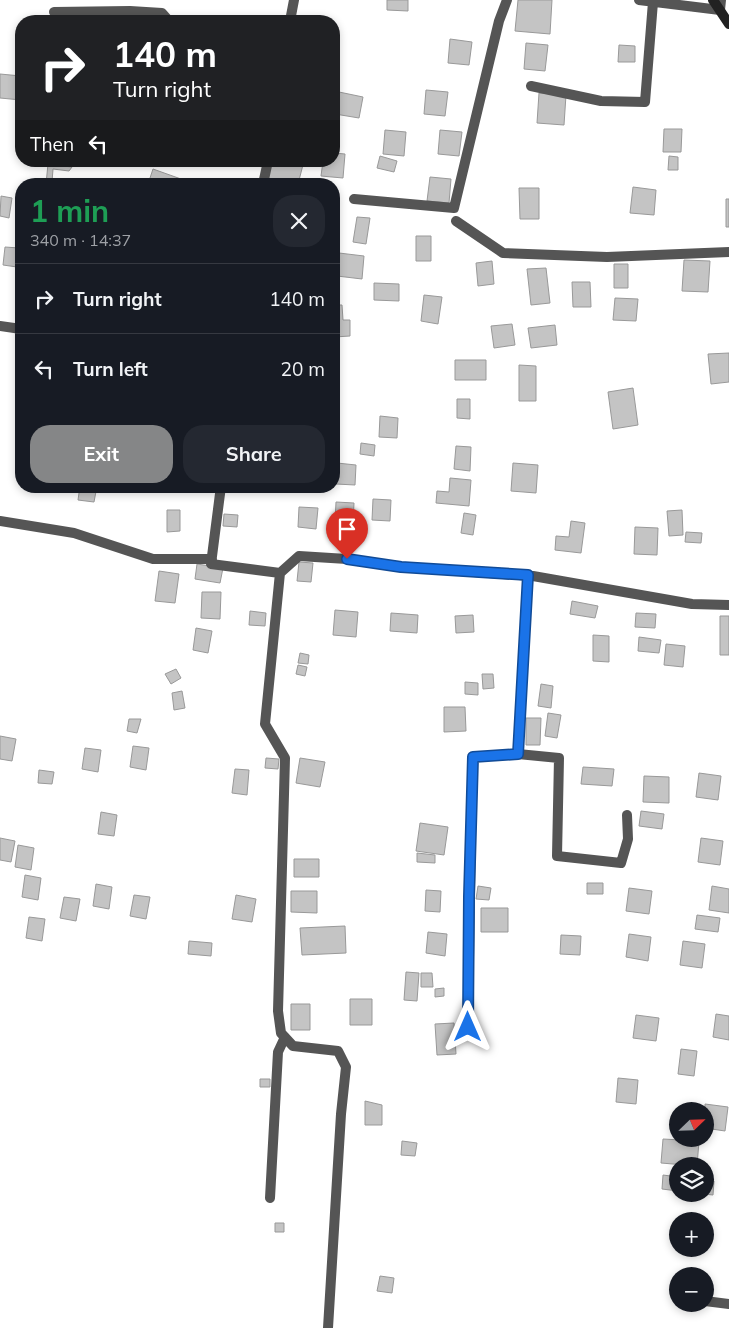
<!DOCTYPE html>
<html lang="en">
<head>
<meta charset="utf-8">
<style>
	:root { --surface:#171b24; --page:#242831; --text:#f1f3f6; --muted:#9ea1a6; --line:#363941; --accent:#858687 }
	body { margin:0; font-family:Mulish,sans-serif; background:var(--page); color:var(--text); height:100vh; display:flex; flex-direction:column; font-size:19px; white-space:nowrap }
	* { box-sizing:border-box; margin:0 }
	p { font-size:16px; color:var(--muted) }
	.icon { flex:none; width:28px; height:28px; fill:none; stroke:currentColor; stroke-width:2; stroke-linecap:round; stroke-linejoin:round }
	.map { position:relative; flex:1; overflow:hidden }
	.sheet { position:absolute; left:15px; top:178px; width:325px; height:315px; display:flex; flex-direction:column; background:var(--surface); border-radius:20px; box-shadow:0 2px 8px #0003 }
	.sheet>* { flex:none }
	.top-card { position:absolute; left:15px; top:15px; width:325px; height:152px; border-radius:20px; box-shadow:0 2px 8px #0003; background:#202124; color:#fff; overflow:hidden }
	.needle { width:32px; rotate:67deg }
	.buttons { position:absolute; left:669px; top:1102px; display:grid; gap:10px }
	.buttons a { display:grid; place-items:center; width:45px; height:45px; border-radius:50%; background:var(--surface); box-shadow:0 2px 8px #0003; font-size:25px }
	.pin { position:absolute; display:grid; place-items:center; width:42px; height:42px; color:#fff; margin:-51px -21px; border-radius:50% 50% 50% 0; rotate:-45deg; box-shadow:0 0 5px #0007 }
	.pin .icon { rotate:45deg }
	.me { position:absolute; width:55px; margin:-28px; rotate:0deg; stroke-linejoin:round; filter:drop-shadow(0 0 4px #0008) }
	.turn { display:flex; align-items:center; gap:18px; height:105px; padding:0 15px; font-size:22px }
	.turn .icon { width:65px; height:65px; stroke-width:2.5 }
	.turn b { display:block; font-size:35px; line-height:42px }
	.then { display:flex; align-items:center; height:48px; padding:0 15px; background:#0003; gap:10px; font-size:19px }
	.round { display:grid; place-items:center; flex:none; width:52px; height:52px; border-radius:20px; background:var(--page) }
	.summary { display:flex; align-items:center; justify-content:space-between; height:85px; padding:0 15px }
	h1 { font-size:30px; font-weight:700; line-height:38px; color:#1e9e55 }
	.button { display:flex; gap:10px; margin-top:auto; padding:10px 15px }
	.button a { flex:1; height:58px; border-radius:20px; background:var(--accent); color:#fff; font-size:20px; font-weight:700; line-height:58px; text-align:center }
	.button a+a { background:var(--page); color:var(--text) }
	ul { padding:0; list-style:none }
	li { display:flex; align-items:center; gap:15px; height:70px; padding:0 15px; border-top:1px solid var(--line) }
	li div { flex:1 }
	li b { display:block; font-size:19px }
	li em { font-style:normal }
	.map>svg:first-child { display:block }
</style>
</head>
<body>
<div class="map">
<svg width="729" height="1328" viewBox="0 0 729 1328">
	<rect width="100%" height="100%" fill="#fff"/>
	<path fill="#c4c4c4" stroke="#999" d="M387,0H408V11L387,10Z
		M518,0H552L550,34L515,31Z
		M450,39L472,42L469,65L448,63Z
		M526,43L548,45L545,71L524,69Z
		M619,45L635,46V62H618Z
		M0,74L21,76V100L0,98Z
		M426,90L448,92L445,116L424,114Z
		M339,92L363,97L359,118L335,114Z
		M539,93L566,95L564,125L537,123Z
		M664,129H682L681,152H663Z
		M385,130L406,132L404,156L383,154Z
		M440,130L462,132L459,156L438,154Z
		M334,153L345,154L343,178L321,176L323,161H334Z
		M380,156L397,161L394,172L377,168Z
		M669,156L678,157V170H668Z
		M272,161H304L298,184L267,183Z
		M48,164L72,167L69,171L53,169L52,182L68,184H46Z
		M153,169L181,179L180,184H148Z
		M430,177L451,179L449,203L427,201Z
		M633,187L656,190L654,215L630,213Z
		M519,188H539V219H520Z
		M1,196L12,198L9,218L0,216Z
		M726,199H729V227H726Z
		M357,217L370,218L366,244L353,242Z
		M416,236H431V261H416Z
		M5,247L19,248L17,267L3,265Z
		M339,253L364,256L362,279L337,276Z
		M684,260L710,261L708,292L682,291Z
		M492,261L494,284L478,286L476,263Z
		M614,264H628V288H614Z
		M546,268L550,303L531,305L527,269Z
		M572,282H590L591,307H573Z
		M374,283L399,284V301L374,300Z
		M424,295L442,297L438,324L421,321Z
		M615,298L638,299L636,321L613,320Z
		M334,305H342L343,320H350V336L334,337Z
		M512,324L515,345L494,348L491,326Z
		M555,325L557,345L531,348L528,328Z
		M729,353V382L711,384L708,354Z
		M455,360H486V380H455Z
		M519,365L536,366V401H519Z
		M633,388L638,425L613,429L608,392Z
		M457,399H470V419L457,418Z
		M380,416L398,418L397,438L379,437Z
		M361,443L375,445L374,456L360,454Z
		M456,446L471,447L470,471L454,469Z
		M337,463L356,465L355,485L336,484Z
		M513,463L538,465L536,493L511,491Z
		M450,478L471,480L469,506L436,503L437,491L449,492Z
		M80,486H97L94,502L78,500Z
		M373,499L391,500L390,521L372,520Z
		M336,502L354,503L353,524L335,523Z
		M299,507L318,508L316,529L298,527Z
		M167,510H180V531L167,532Z
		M682,510L683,535L669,536L667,511Z
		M464,513L476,515L473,535L461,533Z
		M224,514L238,515L237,527L223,526Z
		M571,521L585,523L581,553L555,550L556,536L569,537Z
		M635,527L658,528L657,555L634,554Z
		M686,532L702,533L701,543L685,542Z
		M299,562L313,563L311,582L297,581Z
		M197,564L223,568L220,583L195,579Z
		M159,571L179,574L175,603L155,601Z
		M202,592H221L220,619L201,618Z
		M572,601L598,606L595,618L570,614Z
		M335,610L358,612L356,637L333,635Z
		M250,611L266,613L265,626L249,625Z
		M391,613L418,615L417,633L390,631Z
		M636,613L656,614L655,628L635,627Z
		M473,615L474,632L456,633L455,616Z
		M720,616H729V655H720Z
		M196,628L212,631L208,653L193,650Z
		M593,635L609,636V662L593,661Z
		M639,637L661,640L659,653L638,651Z
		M666,644L685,646L683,667L664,665Z
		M300,653L309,655L308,664L298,663Z
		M298,665L307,667L305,676L296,674Z
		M176,669L181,678L171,684L165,674Z
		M482,674H493L494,688L483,689Z
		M465,682L478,683V695L465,694Z
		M541,684L553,686L551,708L538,706Z
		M182,691L185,708L174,710L172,693Z
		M444,707H465L466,731L444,732Z
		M548,713L561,715L557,738L545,736Z
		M526,718H541L540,745H526Z
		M129,719H141L137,733L127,731Z
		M0,736L16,739L12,761L0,759Z
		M133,746L149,748L146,770L130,767Z
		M85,748L101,750L98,772L82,769Z
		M266,758L279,759L278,769L265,768Z
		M300,758L325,762L320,787L296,783Z
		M583,767L614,769L612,786L581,784Z
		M235,769L249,770L247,795L232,793Z
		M39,770L54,772L52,784L38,783Z
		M699,773L721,776L718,800L696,797Z
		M644,776L669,777V803L643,802Z
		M641,811L664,814L662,829L639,826Z
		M101,812L117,815L114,836L98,834Z
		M420,823L448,827L444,855L416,851Z
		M0,838L15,841L11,862L0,860Z
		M701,838L723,841L720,865L698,862Z
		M18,845L34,848L31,870L15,867Z
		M417,853L435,855V863L417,862Z
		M294,859H319V877H294Z
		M25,875L41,878L38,900L22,897Z
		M587,883H603V894H587Z
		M96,884L112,887L109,909L93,906Z
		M478,886L491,888L489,900L476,899Z
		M712,886L729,889V913L709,910Z
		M629,888L652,891L649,914L626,911Z
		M426,890L441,891L440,912L425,911Z
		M291,891H317V913L291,912Z
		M134,895L150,897L146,919L130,916Z
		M236,895L256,899L252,922L232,919Z
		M64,897L80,899L76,921L60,918Z
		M481,908H508V932H481Z
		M697,915L720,918L718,932L695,929Z
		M29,917L45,919L42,941L26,938Z
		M345,926L346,953L302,955L300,928Z
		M428,932L447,934L445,956L426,953Z
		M629,934L651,937L648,961L626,957Z
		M561,935L581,936L580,955L560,954Z
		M189,941L212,943L211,956L188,954Z
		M683,941L705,944L702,968L680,965Z
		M406,972L419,973L417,1001L404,1000Z
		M421,973H432L433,987H421Z
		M444,988V996L435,997V989Z
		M350,999H372V1025H350Z
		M291,1004H310V1030H291Z
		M716,1014L729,1016V1040L713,1037Z
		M636,1015L659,1018L656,1041L633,1038Z
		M454,1023L456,1054L437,1055L435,1024Z
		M681,1049L697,1051L694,1076L678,1074Z
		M618,1078L638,1080L636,1104L616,1102Z
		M260,1079H270V1087H260Z
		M365,1101L382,1105V1125H365Z
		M705,1104L728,1107L725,1131L705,1128Z
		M663,1139L699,1141L697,1166L661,1163Z
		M402,1141L417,1143L415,1156L401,1155Z
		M663,1175L678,1177V1191L662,1189Z
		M705,1180L714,1181L713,1195L704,1194Z
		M275,1223H284V1232H275Z
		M380,1276L394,1278L392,1293L377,1291Z"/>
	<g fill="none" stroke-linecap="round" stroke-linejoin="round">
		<path stroke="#555" stroke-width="10" d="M639,0L720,10L721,0
			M54,12L130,11L162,13L169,21
			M290,21L294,0
			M531,86L601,101L645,102L653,2
			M263,184L268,161
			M354,199L454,208L499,21L507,0
			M456,221L503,253L607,257L729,252
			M0,326L21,329
			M221,486L211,564L280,573L299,556L347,559L401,567L533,576L692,604L729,605
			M0,521L74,533L153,559H212
			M280,573L265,724L285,758L278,1011L281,1033L293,1046L338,1051L346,1067L341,1114L328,1328
			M518,754L559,758L557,856L621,863L628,839L627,815
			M468,1027L471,826L473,757L518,754L528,575
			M270,1198L278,1052L285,1037
			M705,1301L729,1304"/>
		<path stroke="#222" stroke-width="10" d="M713,0L729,24"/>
	</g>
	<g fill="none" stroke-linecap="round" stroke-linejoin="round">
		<g stroke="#114b97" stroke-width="12">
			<path id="route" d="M347,559L401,567L528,575L518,754L473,757L469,897L468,1027"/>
		</g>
		<use href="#route" stroke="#1a73e8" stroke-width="9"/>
	</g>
</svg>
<div class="buttons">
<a><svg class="needle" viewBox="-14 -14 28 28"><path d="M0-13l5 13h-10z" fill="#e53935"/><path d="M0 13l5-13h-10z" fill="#9ea1a6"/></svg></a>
<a><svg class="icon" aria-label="layers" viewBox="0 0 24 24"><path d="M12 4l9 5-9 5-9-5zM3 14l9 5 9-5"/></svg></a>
<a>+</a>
<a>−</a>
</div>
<div class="pin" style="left:347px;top:559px;background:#d93025"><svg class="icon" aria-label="arrive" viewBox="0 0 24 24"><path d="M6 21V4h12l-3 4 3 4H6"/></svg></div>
<svg class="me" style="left:468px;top:1027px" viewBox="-20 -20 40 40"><path d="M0-17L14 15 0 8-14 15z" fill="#1a73e8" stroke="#fff" stroke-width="4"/></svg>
<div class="top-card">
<div class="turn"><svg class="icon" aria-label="right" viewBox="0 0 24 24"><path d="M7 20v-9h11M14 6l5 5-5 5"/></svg><div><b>140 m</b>Turn right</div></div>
<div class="then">Then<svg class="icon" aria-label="left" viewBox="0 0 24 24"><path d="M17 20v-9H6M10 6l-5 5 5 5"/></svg></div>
</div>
<section class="sheet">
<div class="summary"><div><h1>1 min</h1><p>340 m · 14:37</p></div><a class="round"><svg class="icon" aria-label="close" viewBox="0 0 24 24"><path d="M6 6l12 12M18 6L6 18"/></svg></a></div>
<ul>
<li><svg class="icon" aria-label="right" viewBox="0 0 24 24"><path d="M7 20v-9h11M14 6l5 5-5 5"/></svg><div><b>Turn right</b></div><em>140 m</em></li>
<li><svg class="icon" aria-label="left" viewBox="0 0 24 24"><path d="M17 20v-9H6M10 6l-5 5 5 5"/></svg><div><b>Turn left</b></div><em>20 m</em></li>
</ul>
<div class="button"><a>Exit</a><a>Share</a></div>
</section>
</div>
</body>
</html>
